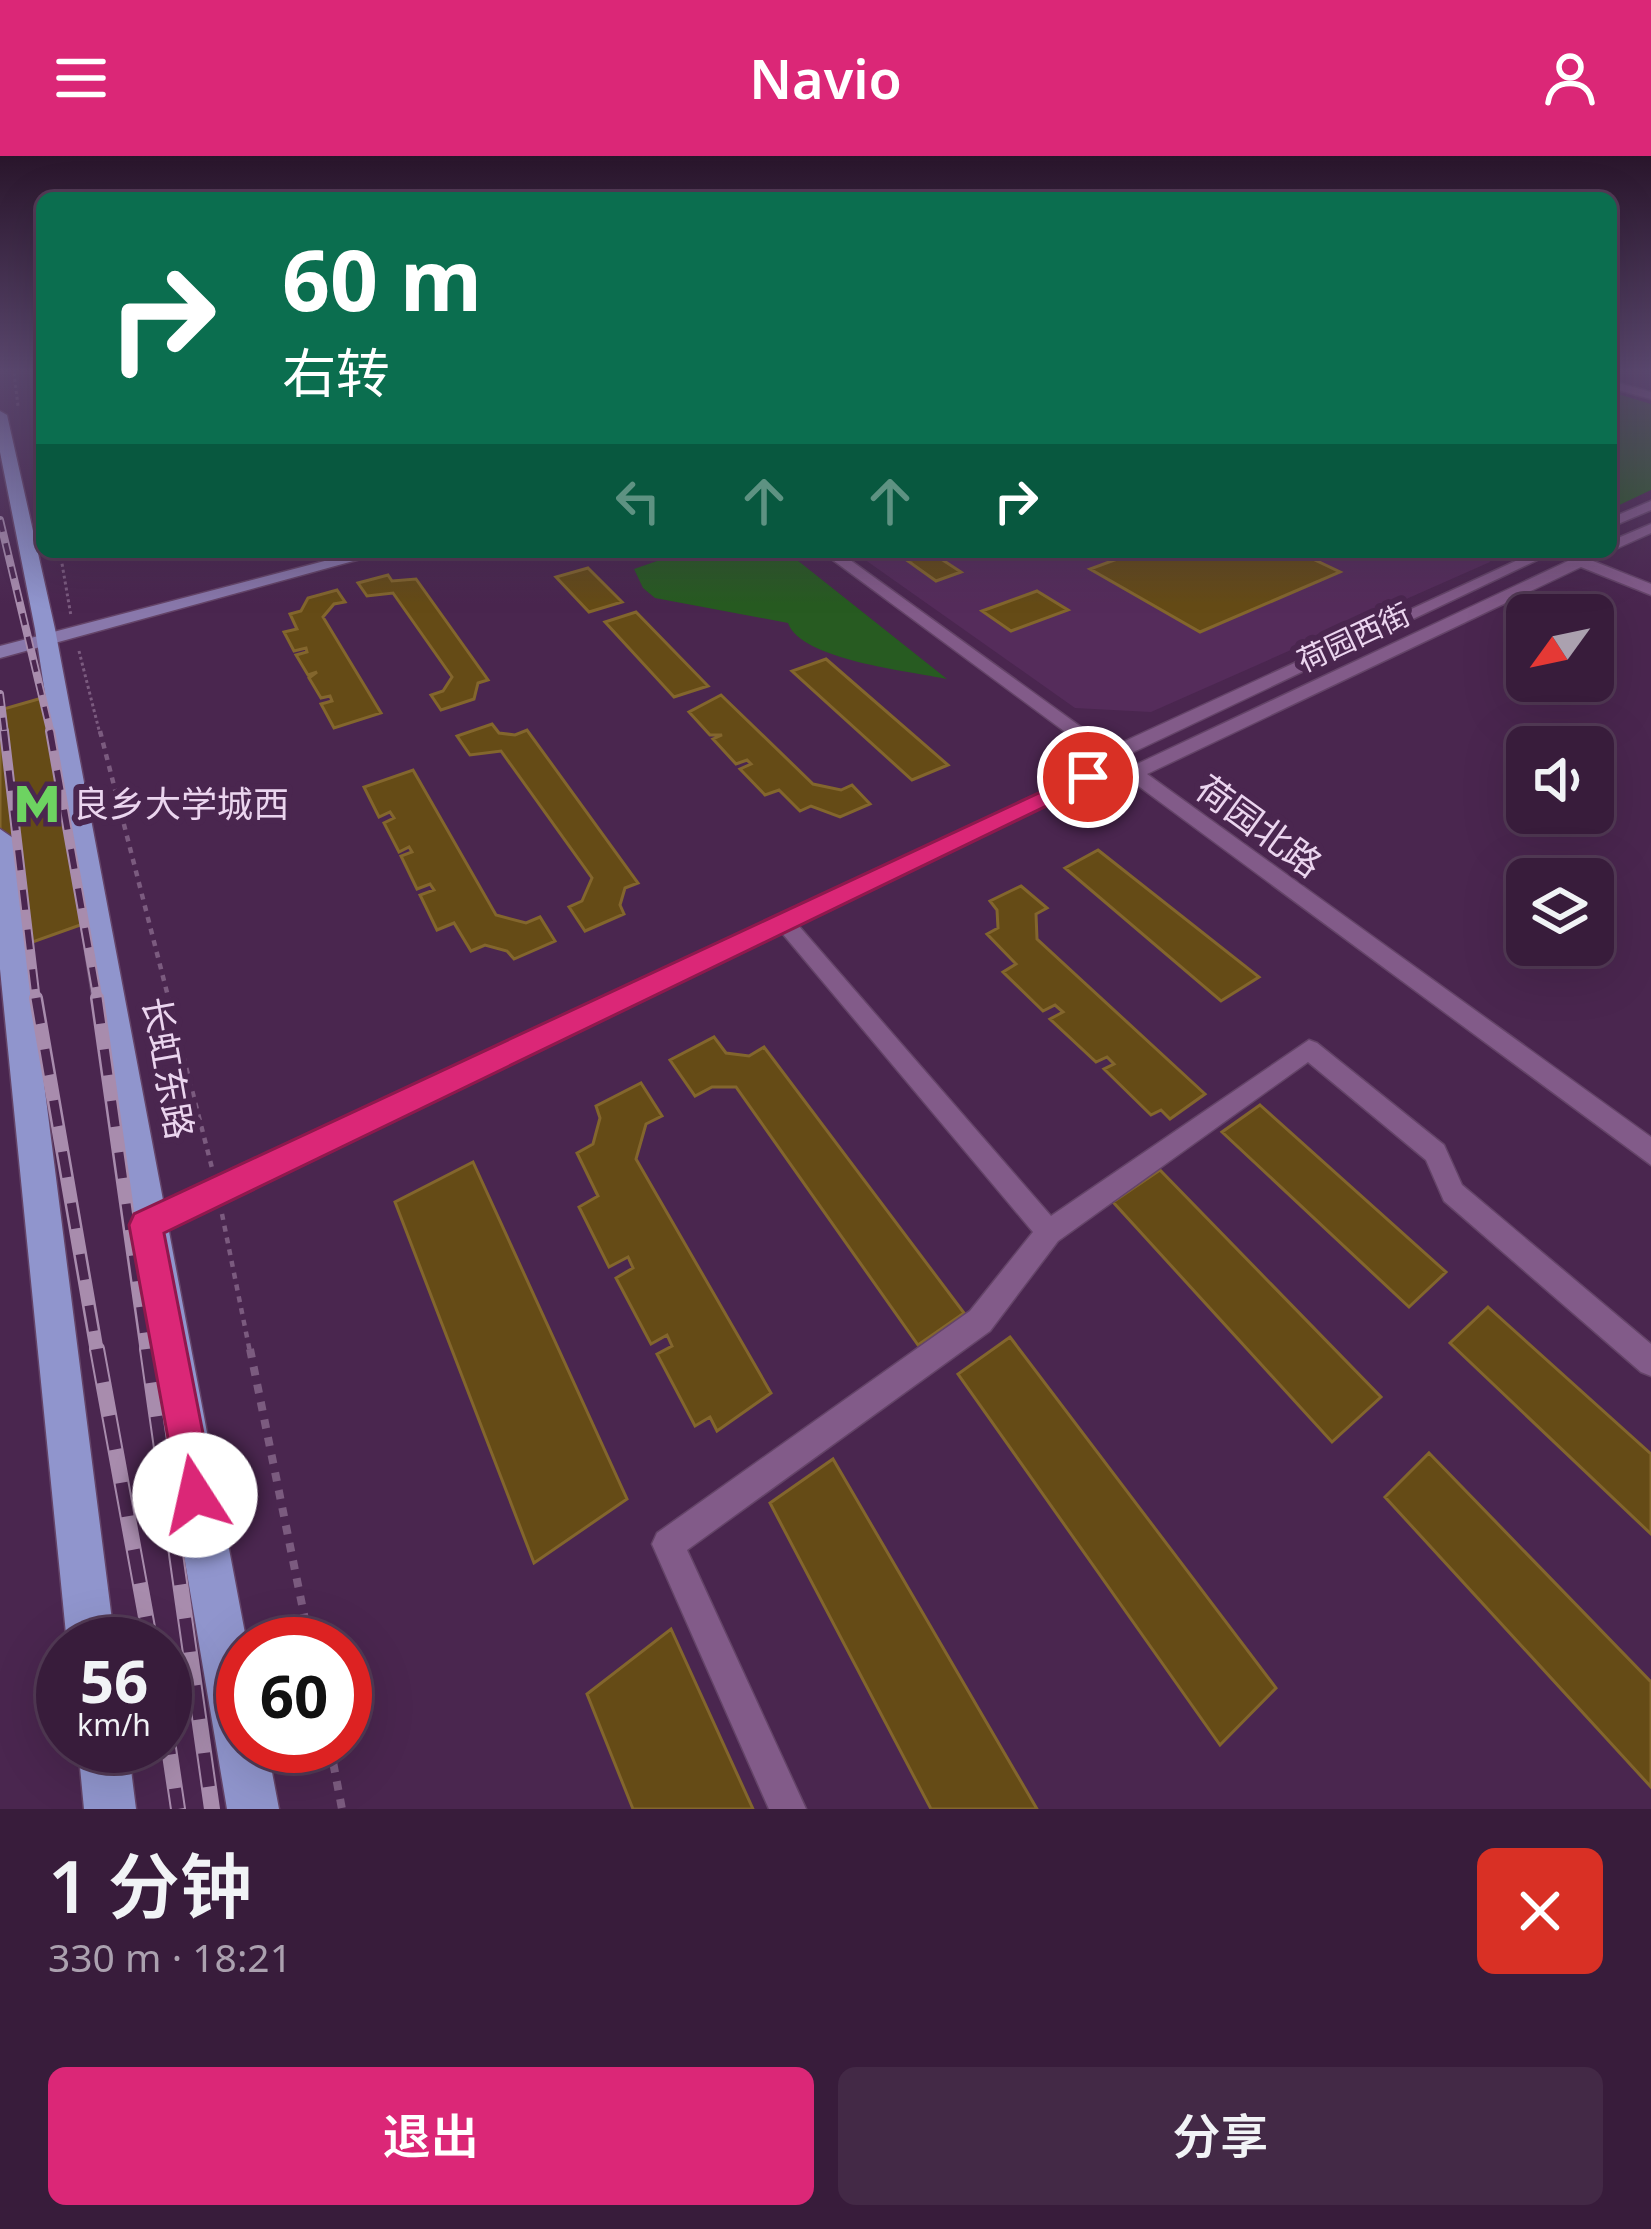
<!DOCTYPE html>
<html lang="zh">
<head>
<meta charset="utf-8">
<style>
	:root { --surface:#381c3b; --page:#432946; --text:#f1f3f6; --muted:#aba1af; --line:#523a55; --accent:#db2777 }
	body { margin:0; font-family:"Noto Sans","Noto Sans SC",sans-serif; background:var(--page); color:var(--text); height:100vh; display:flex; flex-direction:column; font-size:45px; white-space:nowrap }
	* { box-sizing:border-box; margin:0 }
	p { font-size:39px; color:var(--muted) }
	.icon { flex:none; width:66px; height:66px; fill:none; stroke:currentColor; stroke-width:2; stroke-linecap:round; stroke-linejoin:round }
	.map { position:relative; height:1653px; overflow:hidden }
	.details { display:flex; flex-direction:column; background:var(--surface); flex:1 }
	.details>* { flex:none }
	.guide { position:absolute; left:36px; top:36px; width:1581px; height:366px; border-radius:18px; box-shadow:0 12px 48px #0002,0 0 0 3px var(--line); background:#0b6e4f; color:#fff; overflow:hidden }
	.needle { width:78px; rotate:237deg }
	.controls { position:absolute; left:1506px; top:438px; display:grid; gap:24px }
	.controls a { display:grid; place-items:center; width:108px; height:108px; border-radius:18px; background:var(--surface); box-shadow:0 12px 48px #0002,0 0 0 3px var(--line); font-size:60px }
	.speed { position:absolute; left:36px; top:1461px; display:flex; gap:24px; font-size:60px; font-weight:700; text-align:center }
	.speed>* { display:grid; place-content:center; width:156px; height:156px; border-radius:50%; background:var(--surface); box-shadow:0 12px 48px #0002,0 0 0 3px var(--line); line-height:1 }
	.speed small { font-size:30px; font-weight:400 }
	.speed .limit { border:18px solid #d22; background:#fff; color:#111 }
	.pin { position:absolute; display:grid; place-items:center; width:102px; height:102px; color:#fff; margin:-51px; border:6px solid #fff; border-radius:50%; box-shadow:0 3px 12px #0007 }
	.me { position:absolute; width:132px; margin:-66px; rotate:350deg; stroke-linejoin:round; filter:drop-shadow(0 0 9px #0008) }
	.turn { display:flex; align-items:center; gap:42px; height:252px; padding:0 48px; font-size:54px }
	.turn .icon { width:156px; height:156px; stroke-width:2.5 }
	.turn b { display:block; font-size:84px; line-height:102px }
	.lanes { display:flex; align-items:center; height:114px; padding:0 48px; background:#0003; justify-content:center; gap:60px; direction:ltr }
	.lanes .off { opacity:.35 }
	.round { display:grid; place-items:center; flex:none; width:126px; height:126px; border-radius:18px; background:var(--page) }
	.head { display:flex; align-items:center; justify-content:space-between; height:204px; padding:0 48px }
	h1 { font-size:72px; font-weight:600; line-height:90px }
	.button { display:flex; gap:24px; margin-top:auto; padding:24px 48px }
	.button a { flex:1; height:138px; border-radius:18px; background:var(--accent); color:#fff; font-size:48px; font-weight:600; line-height:138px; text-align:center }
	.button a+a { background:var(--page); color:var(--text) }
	header { display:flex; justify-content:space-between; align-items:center; height:156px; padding:0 48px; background:var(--accent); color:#fff; font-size:54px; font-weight:600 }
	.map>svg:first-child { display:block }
</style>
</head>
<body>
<header><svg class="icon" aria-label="menu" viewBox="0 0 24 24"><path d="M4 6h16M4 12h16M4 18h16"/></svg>Navio<svg class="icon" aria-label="person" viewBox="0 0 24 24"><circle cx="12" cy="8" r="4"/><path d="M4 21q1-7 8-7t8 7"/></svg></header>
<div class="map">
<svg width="1651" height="1653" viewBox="0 0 1651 1653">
	<rect width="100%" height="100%" fill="#4a264f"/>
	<path fill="#552c5b" d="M854,396H1485L1490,406L1151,556L1075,552Z"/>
	<path fill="#275b21" d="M1611,236L1651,248V334L1611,353Z
		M683,396H787L947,523C909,515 801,504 788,467L655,442L643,432L634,413Z"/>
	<path fill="#654b16" stroke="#83662d" stroke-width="3" d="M1136,396H1298L1340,416L1200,476L1090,413Z
		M932,397L961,416L936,425L908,405Z
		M588,412L622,446L589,456L556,421Z
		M388,419L392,425L416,423L488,524L478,527L474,543L441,554L431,539L443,535L452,521L393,437L367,440L358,427Z
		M337,434L345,446L334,448L323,461L381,557L334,572L321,548L332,545L330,540L321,542L309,522L317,516L308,519L296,499L307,496L306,492L294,495L284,476L297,473L290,458L301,455L308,442Z
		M1037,435L1068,454L1011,475L982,455Z
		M636,456L708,530L674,541L605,466Z
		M826,503L948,609L912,624L792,515Z
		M56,538L100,762L13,793L0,671V554Z
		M721,539L813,628L841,634L852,629L870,648L840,661L811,650L800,655L779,634L765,639L740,613L751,608L747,604L736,608L713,583L722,579H710L689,556Z
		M492,568L499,577L515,579L527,574L638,727L625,732L620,749L624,758L585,775L569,751L582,745L592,722L501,595L470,599L457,580Z
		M413,614L496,759L526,767L540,761L555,785L514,803L507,795L485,789L471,795L454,767L437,774L420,739L434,734L430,728L417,733L401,700L412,696L409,691L399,696L384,667L394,662L390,656L379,661L364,631Z
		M1098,694L1259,821L1221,845L1065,712Z
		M1021,730L1047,752L1036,758L1037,783L1205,938L1170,963L1161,954L1151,959L1104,913L1114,908L1107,901L1096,906L1050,863L1063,856L1055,849L1043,855L1003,816L1016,808L987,778L998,772L997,754L990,745Z
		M714,881L726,897L749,900L764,891L964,1157L918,1189L736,931H712L695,940L670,904Z
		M641,927L662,960L646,968L636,1003L771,1237L717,1275L710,1261L695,1270L657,1198L672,1190L667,1179L651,1188L616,1122L633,1112L628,1101L609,1111L579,1051L598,1040L577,997L593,988L600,962L596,950Z
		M1260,949L1446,1116L1409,1151L1222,976Z
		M473,1006L627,1343L534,1407L395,1046Z
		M1160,1014L1381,1241L1332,1286L1113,1046Z
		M1488,1151L1651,1298V1378L1450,1187Z
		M1010,1181L1276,1532L1220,1589L958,1218Z
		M1429,1297L1651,1526V1631L1385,1341Z
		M833,1303L1037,1653H931L770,1347Z
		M671,1473L753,1653H633L587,1538Z"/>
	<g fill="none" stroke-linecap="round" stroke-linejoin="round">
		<g stroke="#644468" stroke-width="3">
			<path id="minor" d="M784,759L791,761L1051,1060L1309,884L1317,887L1444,989L1462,1029L1651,1188V1220L1641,1216L1444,1045L1426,1004L1308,906L1058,1085L990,1175L687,1394L806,1653H769L652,1388L657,1377L970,1155L1033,1076L777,771L774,766L777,761Z"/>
		</g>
		<g stroke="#644468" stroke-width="3">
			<path id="tertiary" d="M1611,225L1651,236V243L1611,232Z
				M1651,345V354L1611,371V362Z
				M1651,368V377L1611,395V385Z
				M822,396H839L1110,592L1535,396H1554L1123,601L1135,609L1568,405L1564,401L1566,398L1607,396L1593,405L1651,428V439L1581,411L1147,618L1651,981V1009Z
				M1088,615L1095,617V625L156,1079L146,1083L136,1079L131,1069L136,1059Z"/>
		</g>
		<g stroke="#644468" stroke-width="3">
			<path id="secondary" d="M359,396H386L0,502V490Z"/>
		</g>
		<g stroke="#644468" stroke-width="3">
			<path id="primary" d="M0,255L7,259L55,473L247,1488H243V1590H267L279,1653H227L128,1069L35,473L0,296Z
				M0,673L13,682L115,1488H67L0,813Z
				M78,1590H128L136,1653H84Z"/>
		</g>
		<path stroke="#7b5b7f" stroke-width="3" stroke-dasharray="3 3" stroke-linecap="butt" d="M14,217L18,250
			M60,396L71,460
			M79,495L100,578"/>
		<path stroke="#7b5b7f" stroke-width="4.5" stroke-dasharray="6 6" stroke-linecap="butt" d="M100,575L212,1012
			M222,1058L250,1196"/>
		<path stroke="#7b5b7f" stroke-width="8" stroke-dasharray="9 9" stroke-linecap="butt" d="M250,1193L310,1488
			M330,1590L342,1653"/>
		<use href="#minor" fill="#825b89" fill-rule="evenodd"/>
		<use href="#tertiary" fill="#825b89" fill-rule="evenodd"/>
		<use href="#secondary" fill="#8978ab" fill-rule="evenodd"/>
		<use href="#primary" fill="#9095cd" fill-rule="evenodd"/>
		<g stroke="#a88cad" stroke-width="8">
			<path id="rail-far3" d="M0,364L51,578
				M0,538L5,578"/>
		</g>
		<g stroke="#a88cad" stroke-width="10">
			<path id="rail-far2" d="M4,575L36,845
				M50,575L98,845"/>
		</g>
		<g stroke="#a88cad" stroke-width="14">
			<path id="rail-far1" d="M36,842L97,1196
				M97,842L147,1196"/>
		</g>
		<g stroke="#a88cad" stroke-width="16">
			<path id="rail" d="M97,1193L151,1488
				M147,1193L212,1653
				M165,1565L178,1653"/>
		</g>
		<use href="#rail-far3" stroke="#4a264f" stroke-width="4.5" stroke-dasharray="12" stroke-linecap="butt"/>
		<use href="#rail-far2" stroke="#4a264f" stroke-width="6" stroke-dasharray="20" stroke-linecap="butt"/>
		<use href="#rail-far1" stroke="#4a264f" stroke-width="9" stroke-dasharray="26" stroke-linecap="butt"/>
		<use href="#rail" stroke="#4a264f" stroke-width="12" stroke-dasharray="34" stroke-linecap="butt"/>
	</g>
	<linearGradient id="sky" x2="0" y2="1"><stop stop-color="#29152b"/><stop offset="0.48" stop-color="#5a476e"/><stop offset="1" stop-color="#5a476e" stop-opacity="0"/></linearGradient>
	<rect width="1651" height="448" fill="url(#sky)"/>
	<path fill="#db2777" stroke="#8e194d" stroke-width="3" d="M1088,614L1096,616V626L164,1077L215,1339L209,1353L195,1359L181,1353L129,1069L134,1058Z"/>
	<defs>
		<g id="metro-bare" transform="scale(3.6)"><path d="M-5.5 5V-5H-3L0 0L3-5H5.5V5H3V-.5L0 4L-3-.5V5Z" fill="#6dd361" stroke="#4a264f" stroke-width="2.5" paint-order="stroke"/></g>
	</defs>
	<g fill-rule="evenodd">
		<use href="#metro-bare" x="37" y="648"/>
	</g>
	<g text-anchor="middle" stroke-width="12" stroke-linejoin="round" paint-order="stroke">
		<g font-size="30" fill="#ebd5ef" stroke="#4a264f">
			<text transform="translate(1354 482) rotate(-25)" y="10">荷园西街</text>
		</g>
		<g font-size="36" fill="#ebd5ef" stroke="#4a264f" text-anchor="start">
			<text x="73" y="661">良乡大学城西</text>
		</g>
		<g font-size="36" fill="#ebd5ef" stroke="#4a264f">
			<text transform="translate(1259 670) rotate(36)" y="13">荷园北路</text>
			<text transform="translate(168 912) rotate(80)" y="13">长虹东路</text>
		</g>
	</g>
</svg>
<div class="controls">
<a><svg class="needle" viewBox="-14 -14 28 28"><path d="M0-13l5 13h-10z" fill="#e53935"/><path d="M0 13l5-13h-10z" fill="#aba1af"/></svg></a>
<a><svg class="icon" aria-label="sound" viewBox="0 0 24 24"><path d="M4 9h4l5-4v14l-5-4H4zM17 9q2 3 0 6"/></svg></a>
<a><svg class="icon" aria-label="layers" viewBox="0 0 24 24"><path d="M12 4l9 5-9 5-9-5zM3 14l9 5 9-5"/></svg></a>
</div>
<div class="speed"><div>56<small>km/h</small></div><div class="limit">60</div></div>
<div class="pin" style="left:1088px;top:621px;background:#d93025"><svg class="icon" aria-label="arrive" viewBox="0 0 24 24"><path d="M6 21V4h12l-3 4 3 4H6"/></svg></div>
<svg class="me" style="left:195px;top:1339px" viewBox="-20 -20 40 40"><circle r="19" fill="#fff"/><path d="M0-13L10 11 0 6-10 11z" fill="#db2777"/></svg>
<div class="guide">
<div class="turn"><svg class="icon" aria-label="right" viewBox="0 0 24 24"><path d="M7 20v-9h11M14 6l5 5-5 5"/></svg><div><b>60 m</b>右转</div></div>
<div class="lanes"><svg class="icon off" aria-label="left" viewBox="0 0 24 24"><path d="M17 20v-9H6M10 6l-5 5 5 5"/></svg><svg class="icon off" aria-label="ahead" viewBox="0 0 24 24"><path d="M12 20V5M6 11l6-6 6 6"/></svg><svg class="icon off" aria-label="ahead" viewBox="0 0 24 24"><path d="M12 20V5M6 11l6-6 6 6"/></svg><svg class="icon" aria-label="right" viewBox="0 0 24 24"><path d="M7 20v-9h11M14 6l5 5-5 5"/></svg></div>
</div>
</div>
<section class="details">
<div class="head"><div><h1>1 分钟</h1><p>330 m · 18:21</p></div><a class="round" style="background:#d93025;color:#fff"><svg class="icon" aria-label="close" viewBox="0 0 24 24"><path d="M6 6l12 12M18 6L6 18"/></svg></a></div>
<div class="button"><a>退出</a><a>分享</a></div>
</section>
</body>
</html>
